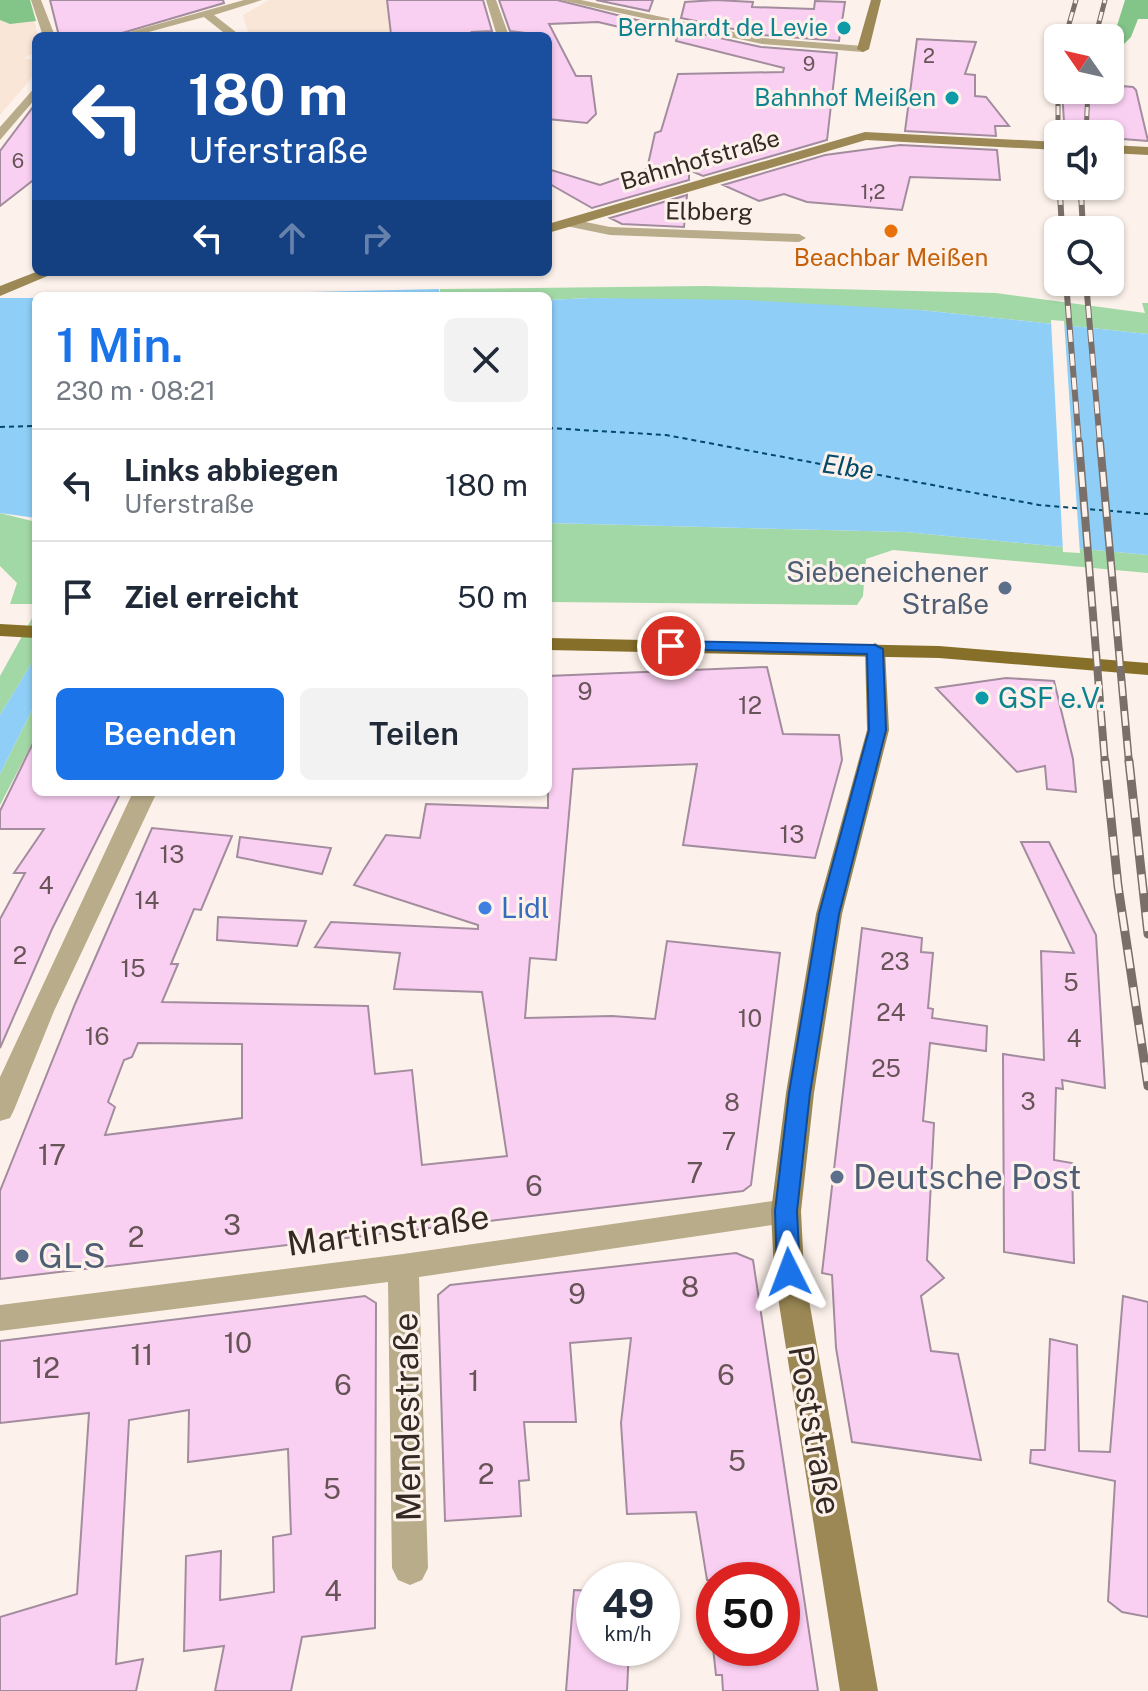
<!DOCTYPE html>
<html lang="de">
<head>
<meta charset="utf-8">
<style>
	:root { --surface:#fff; --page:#f2f2f3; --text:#1f2937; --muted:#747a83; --line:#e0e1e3; --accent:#1a73e8 }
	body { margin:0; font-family:"Public Sans",sans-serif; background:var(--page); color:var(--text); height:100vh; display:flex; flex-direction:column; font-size:30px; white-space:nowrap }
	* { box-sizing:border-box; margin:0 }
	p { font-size:26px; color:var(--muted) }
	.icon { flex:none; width:44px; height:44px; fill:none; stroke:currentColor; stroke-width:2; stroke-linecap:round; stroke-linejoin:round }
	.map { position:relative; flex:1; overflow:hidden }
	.panel { position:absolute; left:32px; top:292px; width:520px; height:504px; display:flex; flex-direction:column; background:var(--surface); border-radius:12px; box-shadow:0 2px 6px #0004 }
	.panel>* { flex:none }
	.top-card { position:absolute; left:32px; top:32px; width:520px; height:244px; border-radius:12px; box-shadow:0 2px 6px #0004; background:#1a4fa0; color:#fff; overflow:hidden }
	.needle { width:52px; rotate:304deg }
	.tools { position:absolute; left:1044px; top:24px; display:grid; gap:16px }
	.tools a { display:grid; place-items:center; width:80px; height:80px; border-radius:12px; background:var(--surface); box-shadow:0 2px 6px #0004; font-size:40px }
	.speed { position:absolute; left:576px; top:1562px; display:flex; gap:16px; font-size:40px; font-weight:700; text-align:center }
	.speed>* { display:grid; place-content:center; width:104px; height:104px; border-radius:50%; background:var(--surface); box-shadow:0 2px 6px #0004; line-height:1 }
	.speed small { font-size:20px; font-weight:400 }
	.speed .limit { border:12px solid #d22; background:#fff; color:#111 }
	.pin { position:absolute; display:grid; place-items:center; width:68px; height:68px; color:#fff; margin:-34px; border:4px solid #fff; border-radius:50%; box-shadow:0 2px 8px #0007 }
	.me { position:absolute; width:88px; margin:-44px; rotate:357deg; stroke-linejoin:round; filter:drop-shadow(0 0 6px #0008) }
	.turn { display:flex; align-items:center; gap:28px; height:168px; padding:0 24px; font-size:36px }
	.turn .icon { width:104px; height:104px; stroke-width:2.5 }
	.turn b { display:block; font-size:56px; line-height:68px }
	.lanes { display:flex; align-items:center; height:76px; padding:0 24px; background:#0003; justify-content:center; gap:40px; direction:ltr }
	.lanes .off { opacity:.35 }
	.round { display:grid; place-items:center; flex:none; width:84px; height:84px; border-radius:12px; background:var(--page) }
	.overview { display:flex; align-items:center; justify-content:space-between; height:136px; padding:0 24px }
	h1 { font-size:48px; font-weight:600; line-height:60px; color:var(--accent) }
	.button { display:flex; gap:16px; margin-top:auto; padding:16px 24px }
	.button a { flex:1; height:92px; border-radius:12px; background:var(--accent); color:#fff; font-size:32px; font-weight:600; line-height:92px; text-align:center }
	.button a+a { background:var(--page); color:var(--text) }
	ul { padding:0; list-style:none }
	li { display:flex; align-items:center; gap:24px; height:112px; padding:0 24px; border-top:2px solid var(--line) }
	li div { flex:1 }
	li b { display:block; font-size:30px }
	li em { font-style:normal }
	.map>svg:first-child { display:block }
</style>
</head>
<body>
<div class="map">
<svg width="1148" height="1691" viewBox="0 0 1148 1691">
	<rect width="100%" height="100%" fill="#fdf2eb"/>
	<path fill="#fae6d7" d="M0,0H30L38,36L36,52L24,58L36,61V73L0,115Z
		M269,0H480L492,36H249L243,15Z"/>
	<path fill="#a2d8a5" d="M705,286L996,293L1145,313L1142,303H1148V334L920,310L590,298L548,300V296H439L440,289Z
		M0,513L32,521L36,526V604H10L17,583L0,566Z
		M548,523L905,532L1148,555V573L893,550L866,559L863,596L857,605L548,602Z
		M36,611V656L0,715V676Z
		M36,702V736L0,805V774Z"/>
	<path fill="#83c488" d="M0,0H30L36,21L10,24L0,20Z
		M1125,0H1148V19H1138L1131,37L1122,46L1111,45Z"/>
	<path fill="#8ecef7" d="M439,289V296H128Z
		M0,298H36V518L0,513Z
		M590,298L746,300L920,310L1148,334V555L905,532L548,523V300Z
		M36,656V702L0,774V715Z"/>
	<path fill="#fdf2eb" d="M1051,320L1064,321L1080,553L1063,552Z"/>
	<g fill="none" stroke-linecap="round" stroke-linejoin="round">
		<path stroke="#03496a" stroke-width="2" stroke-dasharray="5 4" stroke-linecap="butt" d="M0,427L36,426
			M548,428L666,435L1039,505L1148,514"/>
	</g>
	<path fill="#fad0f2" stroke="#a28c9e" stroke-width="2" fill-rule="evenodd" d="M50,0H223L224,3L112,36H59Z
		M387,0H483L492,31L472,32L474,36L391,34Z
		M499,0H557L645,22L641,32L598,22L549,24L576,76H591L596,114L587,123L548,119V36L510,31Z
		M596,0H653L649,11Z
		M716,0L753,2L752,7L814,9L815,1L845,2L839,41L762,35L681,18L685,2Z
		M679,29L761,47L837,53L827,140L703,176L689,170V180L592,208L548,183V169L600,185L647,169L655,133L661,131L678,74L783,72L784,68L676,41Z
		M917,39L976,42L965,74L975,75V96L986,97L1009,126H995L996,136L905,131Z
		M1110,85L1133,87L1136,90L1148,141L1110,138L1107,125L1064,122L1062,90H1110Z
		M36,103V178L0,206V151Z
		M900,145L997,150L1000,180L910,177L902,210L807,202L784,194L759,201L723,185L825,155Z
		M687,195L684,227L622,224L610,218Z
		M767,667L783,734L839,735L842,760L815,858L683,845L697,764L573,769L556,960L530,958L525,1018L612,1016L655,1019L667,941L780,953L751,1185L743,1191L0,1279V1191L75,1004L152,828L232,836L201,910L194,909L171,964H178L162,1002L368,1006L375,1074L412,1070L422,1165L507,1156L482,992L394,989L400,953L315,947L331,922L478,929V925L354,885L386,835L420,838L426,804L548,808V676ZM138,1043L242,1044V1118L105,1135L115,1107L108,1102L124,1060L132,1057Z
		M1006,678L1054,681L1073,759L1076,792L1047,789L1045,766L1017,772L936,688Z
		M36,737V792H121L52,929L0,1048V919L25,873H14L44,829H0V811Z
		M240,837L331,848L322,874L237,857Z
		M1021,842H1049L1096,935L1105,1088L1062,1080L1063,1089L1056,1088L1054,1160L1072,1163L1074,1263L1004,1252L1003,1054L1044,1060L1041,951L1074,953Z
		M218,917L306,921L297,946L217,940Z
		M862,928L922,938L921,952L933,953L928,1008L933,1009L932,1018L987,1026L986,1051L930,1043L923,1121L934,1123L927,1260L944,1278L921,1296L931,1351L958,1354L981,1460L852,1442L836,1348L832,1275L822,1273Z
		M736,1253L753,1260L818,1691H723L722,1675H716L713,1648H782V1580H707L696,1512L627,1514L621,1423L631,1338L570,1343L576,1422H524L529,1480L519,1481L521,1516L445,1521L438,1295L450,1285Z
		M365,1296L376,1303L375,1628L302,1637L291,1691H215L224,1646L184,1651L186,1556L221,1551L220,1600L274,1592L273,1537L291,1534L288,1449L188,1462L189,1410L129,1420L116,1664L143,1659L136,1691H0V1617L77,1594L89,1413L0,1423V1341Z
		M1123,1296L1148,1302V1617L1122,1612L1108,1601L1115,1481L1030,1463L1031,1450H1045L1050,1339L1077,1345L1079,1451L1110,1452Z
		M574,1590L594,1591V1648H629L627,1691H566Z"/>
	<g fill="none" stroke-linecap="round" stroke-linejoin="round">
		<path fill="#b9ac8a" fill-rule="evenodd" d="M31,0H41L55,36H43Z
			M244,0H262L214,15L241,36H228L204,17L134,36H115Z
			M486,0H496L509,36H497Z
			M560,0H581L762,38L863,46L869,49L863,52L762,44Z
			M36,86V98L0,140V127Z
			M571,219L610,227L799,234L806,238L799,242L610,235L566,226L564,223Z
			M133,792H157L54,1011L14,1110L10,1118L0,1121V1077Z
			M786,1199L796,1202L801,1211L796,1220L786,1223L419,1277L428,1568L422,1580L410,1585L398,1580L392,1568L388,1282L0,1331V1305L403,1254Z"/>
		<path fill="#9b8855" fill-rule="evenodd" d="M871,0H881L869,49L863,52L857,49Z
			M865,132L1058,142V150L866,140L548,233V224Z
			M1110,145L1148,147V155L1110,153Z
			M36,272H57L0,296V286Z
			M875,643L885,649L889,730L842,914L814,1093L801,1211L804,1272L878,1691H840L774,1272L771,1211L786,1093L816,914L867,730L865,649Z"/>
		<path fill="#866f29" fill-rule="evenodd" d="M0,624L36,626V638L0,636Z
			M548,638L939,646L1148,663V675L939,658L548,650Z"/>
		<g stroke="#7a7069" stroke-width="5">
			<path id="rail-far3" d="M1065,38L1076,0
				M1095,38L1105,0
				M1058,88V149
				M1086,134L1088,90
				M1060,186V195
				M1081,186V195"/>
		</g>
		<g stroke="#7a7069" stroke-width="6">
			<path id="rail-far2" d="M1060,193L1062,230
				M1081,193L1083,230
				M1066,282L1079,444
				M1086,282L1100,444"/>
		</g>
		<g stroke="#7a7069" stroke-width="8">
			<path id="rail-far1" d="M1079,442L1105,763
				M1100,442L1129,763"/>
		</g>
		<g stroke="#7a7069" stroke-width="9">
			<path id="rail" d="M1105,761L1118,886L1148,1086
				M1129,761L1148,934"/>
		</g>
		<use href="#rail-far3" stroke="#fdf2eb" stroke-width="3" stroke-dasharray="9" stroke-linecap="butt"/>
		<use href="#rail-far2" stroke="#fdf2eb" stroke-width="4" stroke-dasharray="12" stroke-linecap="butt"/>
		<use href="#rail-far1" stroke="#fdf2eb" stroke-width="5" stroke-dasharray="15" stroke-linecap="butt"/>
		<use href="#rail" stroke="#fdf2eb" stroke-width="6" stroke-dasharray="19" stroke-linecap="butt"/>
	</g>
	<path fill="#1a73e8" stroke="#114b97" stroke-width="2" d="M671,641L875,645L883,649L886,730L839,914L810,1093L797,1211L800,1272L797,1279L789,1282L780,1279L777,1272L775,1211L789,1093L819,914L869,730L867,654L665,649L663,646Z"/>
	<g fill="#0f9aa8" stroke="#fdf2eb" stroke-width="3">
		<circle cx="844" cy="28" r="8"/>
		<circle cx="952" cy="98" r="8"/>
		<circle cx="982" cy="698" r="8"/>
	</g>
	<circle fill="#e8710a" stroke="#fdf2eb" stroke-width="3" cx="891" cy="231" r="8"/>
	<g fill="#5c6f8a" stroke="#fdf2eb" stroke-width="3">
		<circle cx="1005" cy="588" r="8"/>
		<circle cx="837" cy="1177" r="8"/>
		<circle cx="22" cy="1256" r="8"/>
	</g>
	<circle fill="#3f7fe0" stroke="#fdf2eb" stroke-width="3" cx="485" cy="908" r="8"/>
	<g text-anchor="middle" stroke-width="6" stroke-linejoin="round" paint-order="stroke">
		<g font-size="20" fill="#665457">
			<text x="929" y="63">2</text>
			<text x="809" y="71">9</text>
			<text x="18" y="168">6</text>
			<text x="873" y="199">1;2</text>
		</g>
		<g font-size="24" fill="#0d838f" stroke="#fdf2eb" text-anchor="end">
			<text x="828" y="36">Bernhardt de Levie</text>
			<text x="936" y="106">Bahnhof Meißen</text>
		</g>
		<g font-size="24" fill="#342a23" stroke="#fdf2eb">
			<text transform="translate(700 160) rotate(-16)" y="8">Bahnhofstraße</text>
			<text transform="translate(709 212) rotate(1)" y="8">Elbberg</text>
		</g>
		<g font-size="24" fill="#c56008" stroke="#fdf2eb">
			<text x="891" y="266">Beachbar Meißen</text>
		</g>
		<g font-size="24" fill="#665457">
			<text x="585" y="700">9</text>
			<text x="750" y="714">12</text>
			<text x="792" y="843">13</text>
			<text x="172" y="863">13</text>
			<text x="46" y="894">4</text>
			<text x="147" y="909">14</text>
			<text x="20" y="964">2</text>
			<text x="895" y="970">23</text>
			<text x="133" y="977">15</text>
			<text x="1071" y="991">5</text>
			<text x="891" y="1021">24</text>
			<text x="750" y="1027">10</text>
			<text x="97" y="1045">16</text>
			<text x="1074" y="1047">4</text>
			<text x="886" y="1077">25</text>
			<text x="1028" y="1110">3</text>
			<text x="732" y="1111">8</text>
			<text x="729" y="1150">7</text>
		</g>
		<g font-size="26" font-style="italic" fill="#03496a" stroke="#fdf2eb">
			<text transform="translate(848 467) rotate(8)" y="9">Elbe</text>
		</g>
		<g font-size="28" fill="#4e5e75" stroke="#fdf2eb" text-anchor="end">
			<text x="989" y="582">Siebeneichener<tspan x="989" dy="32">Straße</tspan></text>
		</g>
		<g font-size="28" fill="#0d838f" stroke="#fdf2eb" text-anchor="start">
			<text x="998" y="708">GSF e.V.</text>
		</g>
		<g font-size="28" fill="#366cbe" stroke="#fdf2eb" text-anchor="start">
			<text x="501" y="918">Lidl</text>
		</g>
		<g font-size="28" fill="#665457">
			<text x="52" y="1165">17</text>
			<text x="695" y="1183">7</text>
			<text x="534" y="1196">6</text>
			<text x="232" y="1235">3</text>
			<text x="136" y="1247">2</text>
			<text x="690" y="1297">8</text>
			<text x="577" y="1304">9</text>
			<text x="238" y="1353">10</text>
			<text x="142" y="1365">11</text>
			<text x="46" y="1378">12</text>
			<text x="726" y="1385">6</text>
			<text x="474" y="1391">1</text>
			<text x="343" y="1395">6</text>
			<text x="737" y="1471">5</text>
			<text x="486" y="1484">2</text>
			<text x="332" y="1499">5</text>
			<text x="333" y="1601">4</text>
		</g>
		<g font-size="34" fill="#4e5e75" stroke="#fdf2eb" text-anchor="start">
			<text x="853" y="1189">Deutsche Post</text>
			<text x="38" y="1268">GLS</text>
		</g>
		<g font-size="34" fill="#342a23" stroke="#fdf2eb">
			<text transform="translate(388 1230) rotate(-8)" y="12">Martinstraße</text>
			<text transform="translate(407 1417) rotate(-91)" y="12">Mendestraße</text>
			<text transform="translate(815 1430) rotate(80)" y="12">Poststraße</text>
		</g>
	</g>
</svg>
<div class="tools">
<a><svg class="needle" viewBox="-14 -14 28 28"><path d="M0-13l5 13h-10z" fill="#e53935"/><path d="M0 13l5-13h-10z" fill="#747a83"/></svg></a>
<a><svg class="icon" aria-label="sound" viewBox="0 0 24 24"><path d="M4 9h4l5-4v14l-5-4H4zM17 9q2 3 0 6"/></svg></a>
<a><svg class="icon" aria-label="search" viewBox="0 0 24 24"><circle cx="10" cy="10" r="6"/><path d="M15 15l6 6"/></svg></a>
</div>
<div class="speed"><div>49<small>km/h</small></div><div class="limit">50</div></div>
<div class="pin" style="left:671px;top:646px;background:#d93025"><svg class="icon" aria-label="arrive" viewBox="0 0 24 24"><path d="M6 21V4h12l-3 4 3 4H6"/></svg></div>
<svg class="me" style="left:789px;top:1272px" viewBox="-20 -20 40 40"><path d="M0-17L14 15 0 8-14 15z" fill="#1a73e8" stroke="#fff" stroke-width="4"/></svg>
<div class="top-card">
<div class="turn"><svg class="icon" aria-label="left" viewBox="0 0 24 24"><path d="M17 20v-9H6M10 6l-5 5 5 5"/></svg><div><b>180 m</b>Uferstraße</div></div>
<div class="lanes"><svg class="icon" aria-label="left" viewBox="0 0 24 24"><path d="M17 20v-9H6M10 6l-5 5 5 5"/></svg><svg class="icon off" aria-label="ahead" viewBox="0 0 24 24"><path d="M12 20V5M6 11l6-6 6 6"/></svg><svg class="icon off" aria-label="right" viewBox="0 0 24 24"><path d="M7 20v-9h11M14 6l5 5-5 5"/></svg></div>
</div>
<section class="panel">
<div class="overview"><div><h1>1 Min.</h1><p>230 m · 08:21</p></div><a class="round"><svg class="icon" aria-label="close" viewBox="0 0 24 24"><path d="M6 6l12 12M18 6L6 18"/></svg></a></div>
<ul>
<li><svg class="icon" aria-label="left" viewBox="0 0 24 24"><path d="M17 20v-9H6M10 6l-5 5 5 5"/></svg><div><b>Links abbiegen</b><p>Uferstraße</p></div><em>180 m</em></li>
<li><svg class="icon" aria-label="arrive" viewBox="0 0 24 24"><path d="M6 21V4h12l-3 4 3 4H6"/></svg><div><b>Ziel erreicht</b></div><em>50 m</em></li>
</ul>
<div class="button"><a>Beenden</a><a>Teilen</a></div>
</section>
</div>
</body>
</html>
